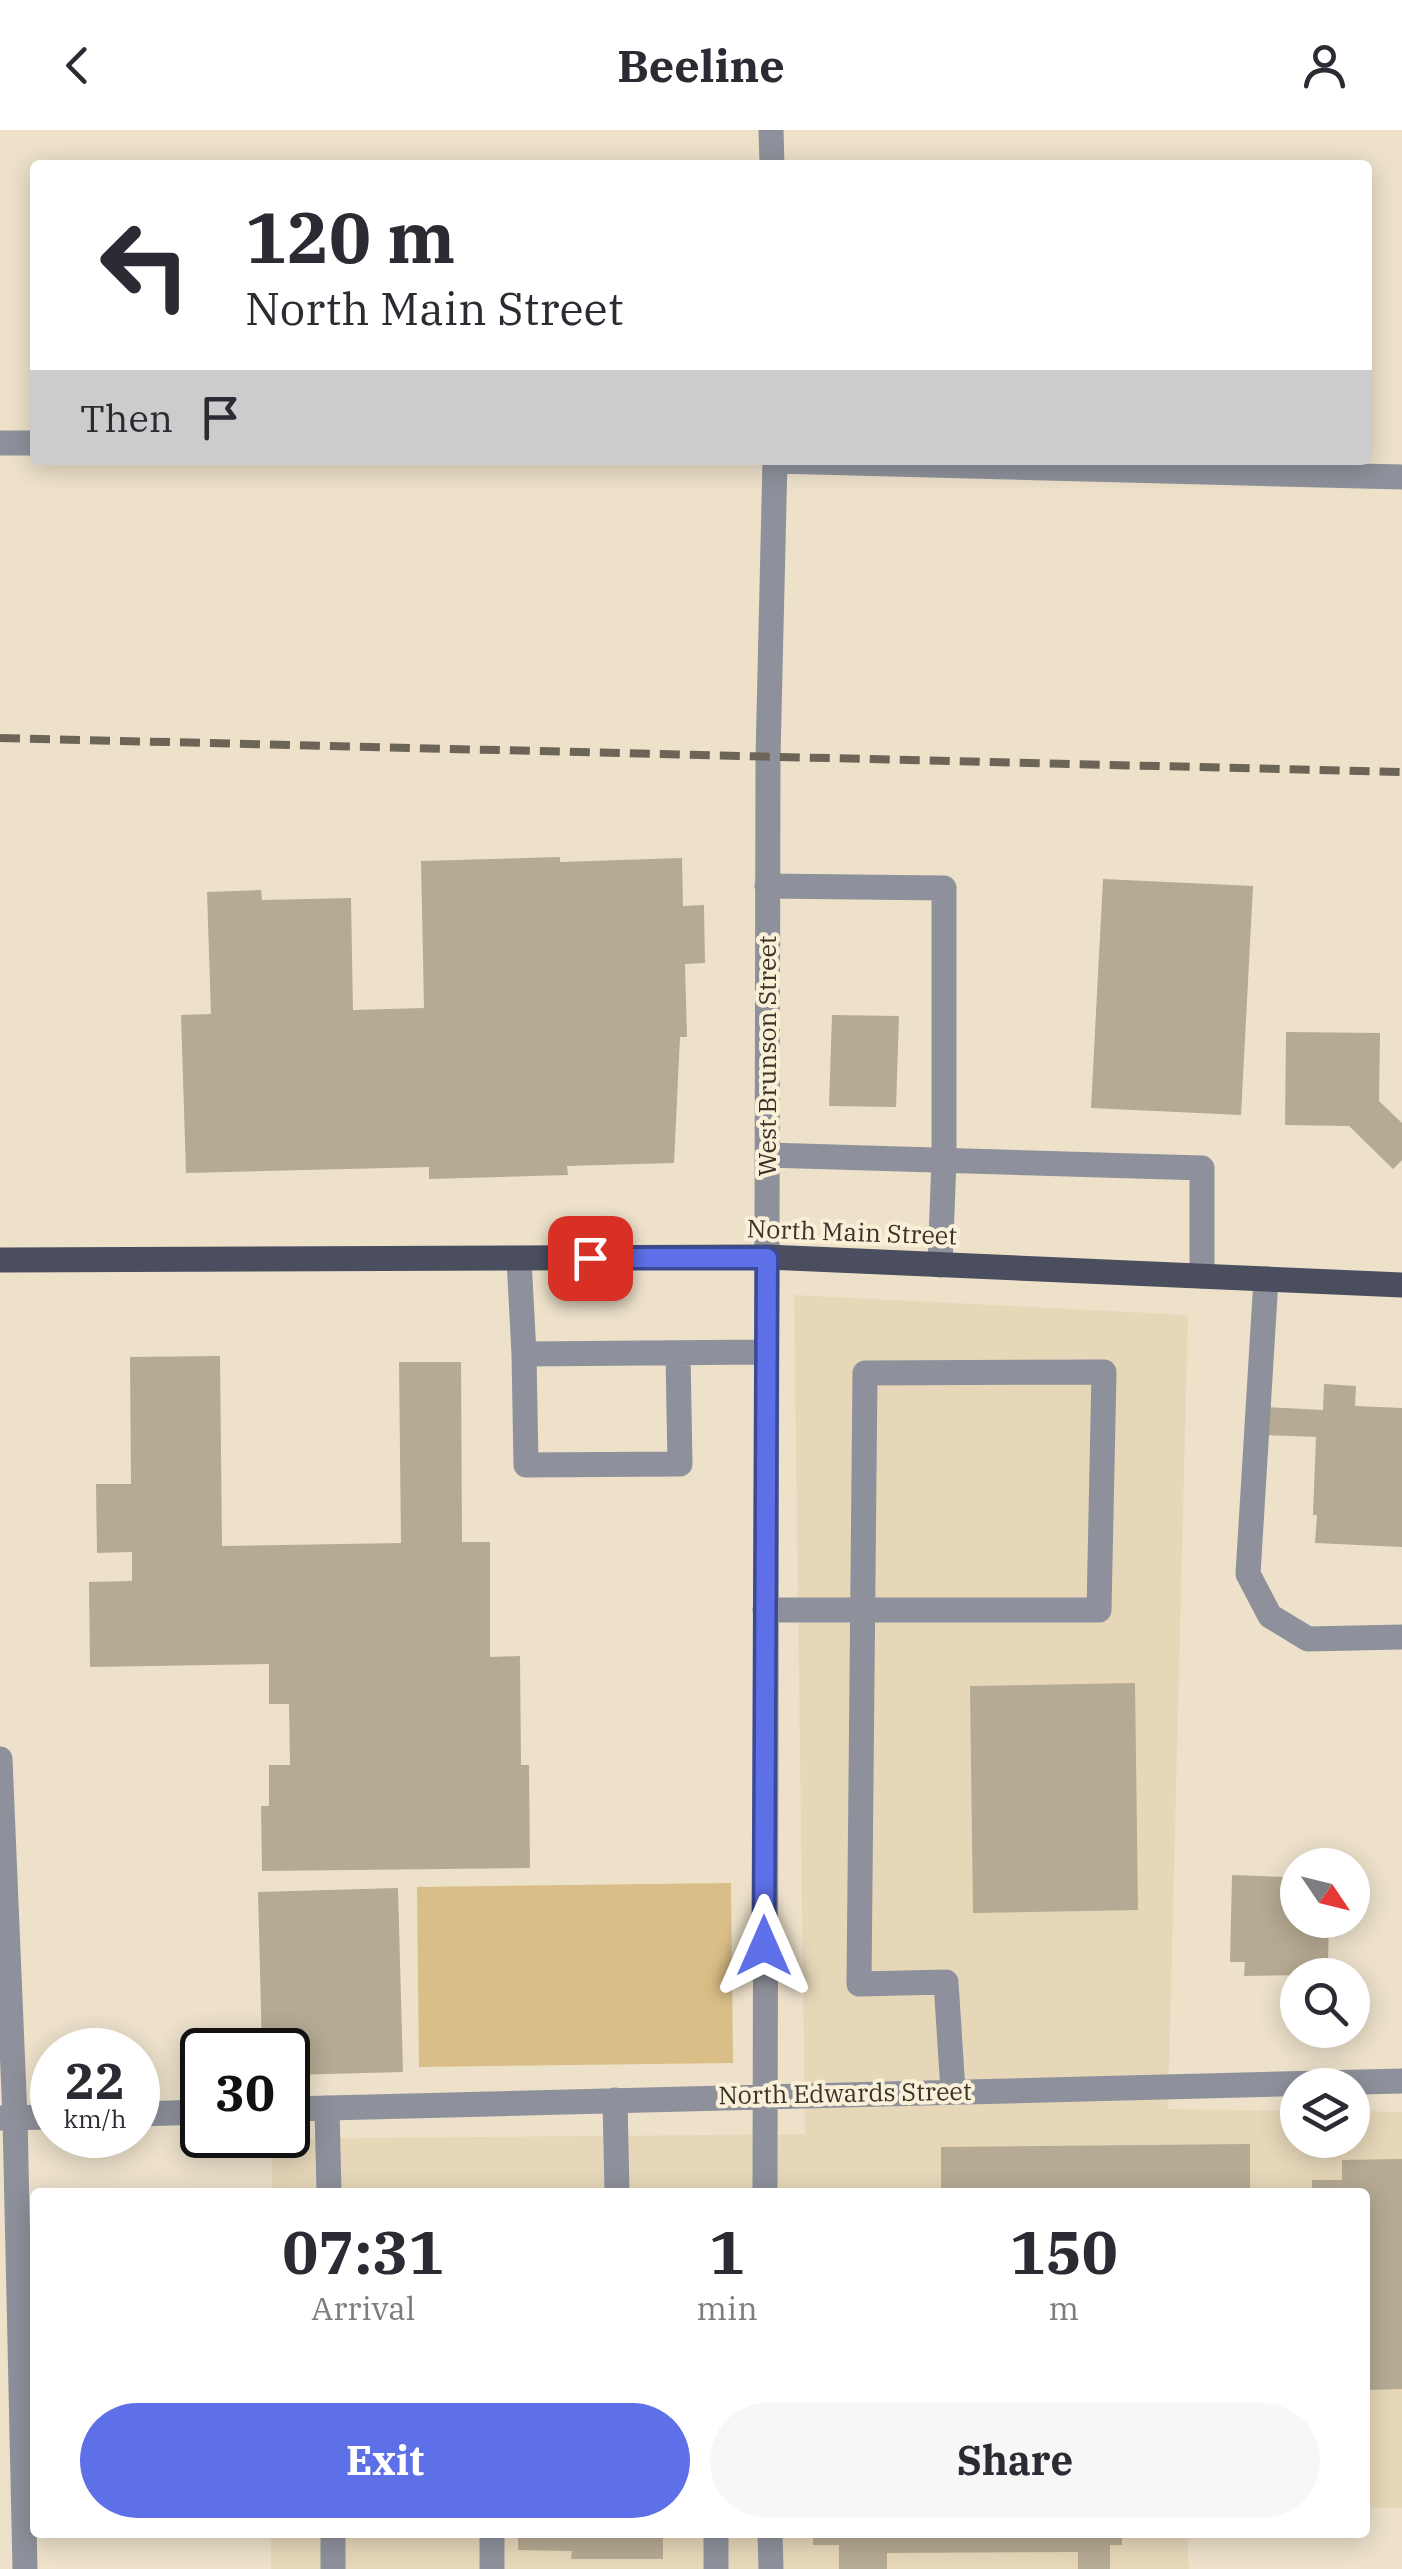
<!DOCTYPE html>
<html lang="en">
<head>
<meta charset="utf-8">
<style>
	:root { --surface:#fff; --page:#f7f7f7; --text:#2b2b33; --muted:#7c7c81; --accent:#5d70e7 }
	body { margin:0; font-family:"IBM Plex Serif",serif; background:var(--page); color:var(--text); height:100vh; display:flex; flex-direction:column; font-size:38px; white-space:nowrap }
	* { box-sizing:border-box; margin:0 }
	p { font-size:32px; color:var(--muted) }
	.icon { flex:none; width:55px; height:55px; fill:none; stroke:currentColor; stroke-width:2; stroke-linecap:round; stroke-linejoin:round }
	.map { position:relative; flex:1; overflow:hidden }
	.sheet { position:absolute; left:30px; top:2058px; width:1340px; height:350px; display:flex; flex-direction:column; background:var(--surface); border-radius:10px; box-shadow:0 5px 25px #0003 }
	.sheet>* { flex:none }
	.hud { position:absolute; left:30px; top:30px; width:1342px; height:305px; border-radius:10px; box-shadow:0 5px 25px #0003; background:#fff; color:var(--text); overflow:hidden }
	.needle { width:65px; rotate:125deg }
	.fabs { position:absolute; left:1280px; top:1718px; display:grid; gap:20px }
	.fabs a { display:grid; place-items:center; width:90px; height:90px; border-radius:50%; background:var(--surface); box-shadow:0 5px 25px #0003; font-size:50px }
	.speed { position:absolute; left:30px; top:1898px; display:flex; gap:20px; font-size:50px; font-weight:700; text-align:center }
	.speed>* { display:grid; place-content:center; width:130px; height:130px; border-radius:50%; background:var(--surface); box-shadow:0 5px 25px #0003; line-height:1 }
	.speed small { font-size:25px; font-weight:400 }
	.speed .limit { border:5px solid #111; border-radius:15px; background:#fff; color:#111 }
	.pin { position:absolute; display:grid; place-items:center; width:85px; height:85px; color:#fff; margin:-42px; border-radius:20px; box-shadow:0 5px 15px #0006 }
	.me { position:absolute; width:110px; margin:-55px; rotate:0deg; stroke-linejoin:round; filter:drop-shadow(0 0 8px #0008) }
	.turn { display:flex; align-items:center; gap:35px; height:210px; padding:0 50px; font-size:45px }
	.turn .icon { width:130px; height:130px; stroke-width:2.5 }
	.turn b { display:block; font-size:70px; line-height:85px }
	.then { display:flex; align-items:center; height:95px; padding:0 50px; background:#0003; gap:20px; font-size:38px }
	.eta { display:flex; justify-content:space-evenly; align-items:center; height:170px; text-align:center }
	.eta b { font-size:60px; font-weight:700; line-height:70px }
	.primary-button { display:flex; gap:20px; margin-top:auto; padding:20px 50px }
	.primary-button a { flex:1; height:115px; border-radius:60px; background:var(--accent); color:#fff; font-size:40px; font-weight:700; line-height:115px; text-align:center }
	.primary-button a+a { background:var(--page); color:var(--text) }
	header { display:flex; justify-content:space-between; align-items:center; height:130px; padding:0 50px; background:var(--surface); font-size:45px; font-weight:700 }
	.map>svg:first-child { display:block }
</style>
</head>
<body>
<header><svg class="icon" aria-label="back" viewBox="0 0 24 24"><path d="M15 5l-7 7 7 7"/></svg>Beeline<svg class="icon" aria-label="person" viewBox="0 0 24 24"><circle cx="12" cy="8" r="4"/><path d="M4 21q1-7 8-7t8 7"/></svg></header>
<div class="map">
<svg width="1402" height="2439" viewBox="0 0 1402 2439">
	<rect width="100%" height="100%" fill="#ede1ca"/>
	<path fill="#e6d7b9" d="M794,1165L1188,1185L1168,1979L1297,1981L1298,2010H1352L1353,1981L1402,1982V2378L1365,2377V2062H272V2009L805,2004Z
		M271,2402H1187L1189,2439H271Z"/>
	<path fill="#d9be87" d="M731,1753L733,1933L419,1937L417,1757Z"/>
	<path fill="#b5aa93" d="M560,727V732L682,728L683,776L704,775L705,833L685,834L687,907H680L674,1033L567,1036L568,1045L429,1049V1037L186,1043L181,885L211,884L207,762L261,760L262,770L351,768L353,880L424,878L421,731Z
		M1103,749L1253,756L1241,985L1091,978Z
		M832,885L899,886L896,977L829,976Z
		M1286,902L1380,903L1379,971L1402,993V1030L1393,1039L1349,996L1285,995Z
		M220,1226L222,1416L401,1413L399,1232H461L462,1412H490V1527L520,1526L521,1635H529L530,1738L262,1741L261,1676H269V1635H290L289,1574H269V1534L90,1537L89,1452L132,1451V1422L97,1423L96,1354H131L130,1227Z
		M1324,1254L1356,1256L1355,1276L1402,1278V1417L1315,1413L1317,1385H1313L1316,1307L1266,1305L1267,1277L1323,1280Z
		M1135,1553L1138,1780L973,1783L970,1556Z
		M1232,1745L1286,1747L1285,1771L1298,1772V1790H1329L1328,1833H1311V1845L1244,1846L1245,1832H1230Z
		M398,1758L403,1942L288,1945V1920H262L258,1762Z
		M1250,2014V2062H941V2017Z
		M1402,2029V2259L1365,2260V2062H1312V2050H1342V2030Z
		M518,2402H663V2429H571L572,2421L518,2420Z
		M813,2402H1122V2415H1110V2439H1078V2422L887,2423V2439H839V2415H813Z"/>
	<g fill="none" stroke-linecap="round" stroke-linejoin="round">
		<path stroke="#8e919b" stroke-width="25" d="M771,0L772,35
			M0,313H35
			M775,331L1402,347
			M767,756L944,758V1030L940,1135
			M767,1025L1202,1038V1146
			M519,1129L524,1224L766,1222
			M1266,1149L1248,1444L1270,1486L1308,1509L1402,1507
			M524,1224L526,1335L680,1334L678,1223
			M765,1480H1099L1104,1242L865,1243L859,1854L946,1852L953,1961
			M0,1629L15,1988L25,2439
			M615,1970L617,2062
			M327,1978L329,2062
			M288,1979L1402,1951
			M138,1984L202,1982
			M0,1988L52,1987
			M765,2062L768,627L775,330
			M333,2402V2439
			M716,2402V2439
			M770,2402L771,2439
			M492,2439V2402"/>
		<path stroke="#4a4e5f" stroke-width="25" d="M0,1130L767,1127L1402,1155"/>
		<path stroke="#6b6457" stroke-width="8" stroke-dasharray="20 10" stroke-linecap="butt" d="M0,608L1402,642"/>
	</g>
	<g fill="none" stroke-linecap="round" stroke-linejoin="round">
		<g stroke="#3c4996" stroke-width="25">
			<path id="route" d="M590,1128H767L764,1816"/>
		</g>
		<use href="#route" stroke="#5d70e7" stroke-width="18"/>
	</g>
	<g text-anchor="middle" stroke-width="8" stroke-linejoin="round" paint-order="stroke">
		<g font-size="25" fill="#38342b" stroke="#faefd7">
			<text transform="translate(767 926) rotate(-90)" y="9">West Brunson Street</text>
			<text transform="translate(852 1102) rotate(2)" y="9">North Main Street</text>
			<text transform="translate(845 1963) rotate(-1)" y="9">North Edwards Street</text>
		</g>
	</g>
</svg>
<div class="fabs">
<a><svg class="needle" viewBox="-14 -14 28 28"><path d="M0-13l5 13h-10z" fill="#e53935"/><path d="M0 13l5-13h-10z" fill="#7c7c81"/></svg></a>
<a><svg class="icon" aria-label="search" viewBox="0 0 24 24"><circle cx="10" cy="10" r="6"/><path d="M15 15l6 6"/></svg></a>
<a><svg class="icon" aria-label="layers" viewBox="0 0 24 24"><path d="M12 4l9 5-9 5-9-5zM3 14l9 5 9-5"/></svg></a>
</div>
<div class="speed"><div>22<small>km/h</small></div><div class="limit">30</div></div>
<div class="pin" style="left:590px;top:1128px;background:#d93025"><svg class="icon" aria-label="arrive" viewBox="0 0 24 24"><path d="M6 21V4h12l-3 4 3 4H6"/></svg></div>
<svg class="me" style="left:764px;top:1816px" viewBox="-20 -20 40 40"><path d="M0-17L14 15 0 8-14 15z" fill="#5d70e7" stroke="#fff" stroke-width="4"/></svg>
<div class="hud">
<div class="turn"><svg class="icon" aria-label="left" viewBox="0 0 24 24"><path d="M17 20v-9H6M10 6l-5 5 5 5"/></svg><div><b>120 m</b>North Main Street</div></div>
<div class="then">Then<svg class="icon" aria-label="arrive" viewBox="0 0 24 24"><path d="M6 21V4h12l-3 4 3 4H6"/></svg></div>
</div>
<section class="sheet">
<div class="eta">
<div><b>07:31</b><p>Arrival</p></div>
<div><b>1</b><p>min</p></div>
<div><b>150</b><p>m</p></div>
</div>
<div class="primary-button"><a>Exit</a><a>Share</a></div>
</section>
</div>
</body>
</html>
